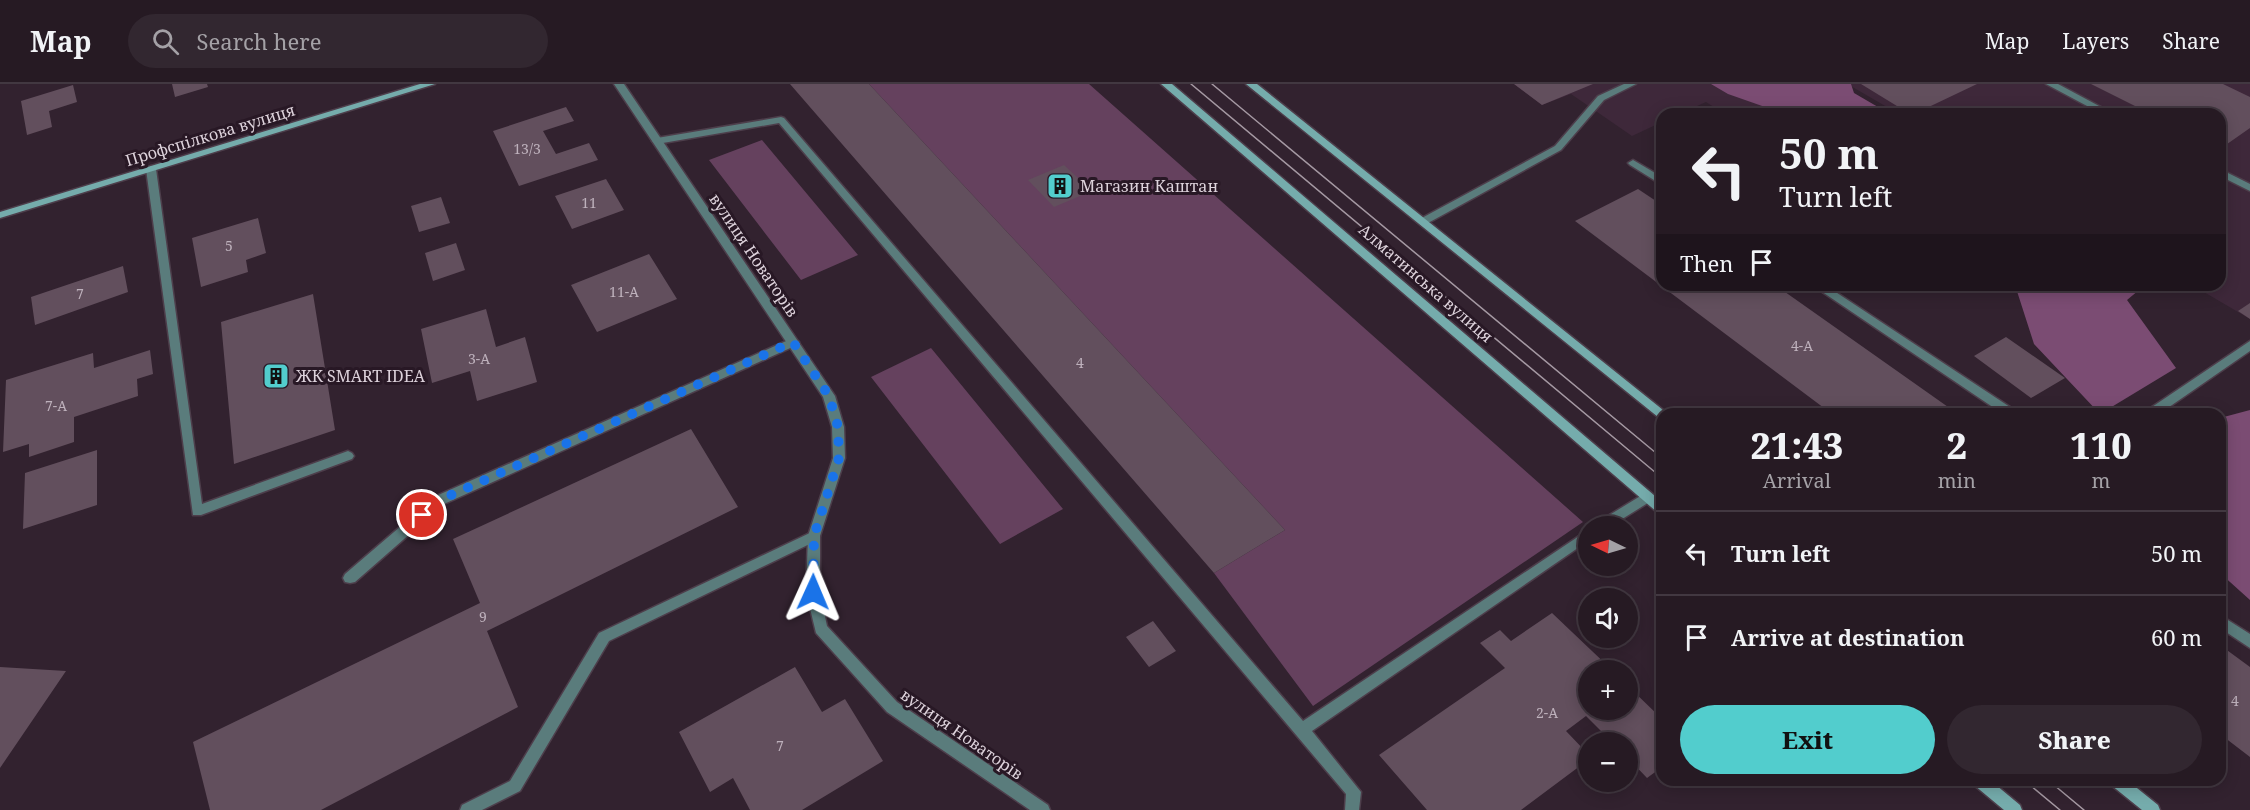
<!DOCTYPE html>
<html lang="en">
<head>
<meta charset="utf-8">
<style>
	:root { --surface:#261a23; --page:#322730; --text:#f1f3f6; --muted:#a4a1a6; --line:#423841; --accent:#52cdcd }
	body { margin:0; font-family:"Noto Serif",serif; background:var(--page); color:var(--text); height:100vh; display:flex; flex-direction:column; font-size:22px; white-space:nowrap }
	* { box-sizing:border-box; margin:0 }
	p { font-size:20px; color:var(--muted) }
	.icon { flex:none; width:33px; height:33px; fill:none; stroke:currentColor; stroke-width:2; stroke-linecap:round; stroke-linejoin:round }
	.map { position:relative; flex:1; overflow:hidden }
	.sheet { position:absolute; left:1656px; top:324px; width:570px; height:378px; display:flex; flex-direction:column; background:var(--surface); border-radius:18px; box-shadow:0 3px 15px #0003,0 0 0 2px var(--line) }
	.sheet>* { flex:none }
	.guide { position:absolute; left:1656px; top:24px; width:570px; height:183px; border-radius:18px; box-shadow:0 3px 15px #0003,0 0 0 2px var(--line); background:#261a23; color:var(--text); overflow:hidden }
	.needle { width:39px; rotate:275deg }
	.buttons { position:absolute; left:1578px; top:432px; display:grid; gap:12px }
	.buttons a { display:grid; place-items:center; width:60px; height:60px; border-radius:50%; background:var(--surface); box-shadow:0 3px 15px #0003,0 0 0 2px var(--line); font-size:30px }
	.pin { position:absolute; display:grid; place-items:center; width:51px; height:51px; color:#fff; margin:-26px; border:3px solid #fff; border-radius:50%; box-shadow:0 2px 6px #0007 }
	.me { position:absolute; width:66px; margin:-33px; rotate:1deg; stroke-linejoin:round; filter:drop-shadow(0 0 4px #0008) }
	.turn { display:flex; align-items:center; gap:21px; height:126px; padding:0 24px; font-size:27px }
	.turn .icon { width:78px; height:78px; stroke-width:2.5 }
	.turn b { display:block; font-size:42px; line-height:51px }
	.then { display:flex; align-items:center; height:57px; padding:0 24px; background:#0003; gap:12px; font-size:22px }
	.eta { display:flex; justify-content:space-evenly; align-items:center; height:102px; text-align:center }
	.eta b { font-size:36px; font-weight:800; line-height:42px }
	.action { display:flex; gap:12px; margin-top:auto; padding:12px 24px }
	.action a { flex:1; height:69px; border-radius:36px; background:var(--accent); color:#111; font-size:24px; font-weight:800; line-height:69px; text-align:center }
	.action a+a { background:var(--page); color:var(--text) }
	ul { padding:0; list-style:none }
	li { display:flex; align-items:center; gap:18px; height:84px; padding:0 24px; border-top:2px solid var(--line) }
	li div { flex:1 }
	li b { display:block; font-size:22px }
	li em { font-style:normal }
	header { display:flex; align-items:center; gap:36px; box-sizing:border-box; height:84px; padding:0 30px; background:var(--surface); border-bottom:2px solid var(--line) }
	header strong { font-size:28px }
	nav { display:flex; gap:33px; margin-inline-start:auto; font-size:21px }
	.search { width:420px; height:54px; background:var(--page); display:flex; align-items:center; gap:15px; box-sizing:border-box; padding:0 21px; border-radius:33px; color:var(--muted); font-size:22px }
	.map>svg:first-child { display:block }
</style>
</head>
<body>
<header>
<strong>Map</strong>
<div class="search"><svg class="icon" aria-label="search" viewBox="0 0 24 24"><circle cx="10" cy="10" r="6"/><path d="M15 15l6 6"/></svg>Search here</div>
<nav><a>Map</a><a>Layers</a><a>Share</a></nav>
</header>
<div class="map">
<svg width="2250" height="726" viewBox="0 0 2250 726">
	<rect width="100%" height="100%" fill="#32222f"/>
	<path fill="#3e283a" d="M1514,0H2250V235L2192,201H2220V30H1899L1849,1L1793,30H1725L1706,18L1679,30H1662V38L1632,52L1571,10L1542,21Z"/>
	<path fill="#65415e" d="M869,0H1089L1583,438L1313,622L1214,489L1285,446Z
		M762,56L858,171L801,196L709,76Z
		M931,264L1063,425L1000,460L871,293Z"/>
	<path fill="#7b4c73" d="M1711,0H1851L1854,9L1890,30H1785L1728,10Z
		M2015,201H2145L2127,216L2176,284L2100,330L2034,260Z
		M2250,326V516L2220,489V334Z"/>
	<path fill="#624f5d" d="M172,0H207L208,3L175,13Z
		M790,0H869L1285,446L1214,489Z
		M1514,0H1593L1542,21Z
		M1861,0H1977L1914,30H1910Z
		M2091,0H2223L2250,13V44L2220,65V30H2151Z
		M73,1L77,18L49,27L52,43L27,51L21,17Z
		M566,23L574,37L543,47L556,70L589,59L598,76L519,102L493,47Z
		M1064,81L1092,107L1054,123L1028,96Z
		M606,95L624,126L572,145L555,112Z
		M1638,105L1662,121V201H1775L1958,330H1832L1575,137Z
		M441,113L450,139L419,148L411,122Z
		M258,134L266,169L246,176L248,188L201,203L192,154Z
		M456,159L465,186L433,197L425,169Z
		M649,170L677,215L597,248L571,201Z
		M123,182L128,208L35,241L31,213Z
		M313,210L335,346L234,380L221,238Z
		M2250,219V235L2238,227Z
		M486,225L496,263L525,253L537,298L477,317L470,287L432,299L421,245Z
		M2006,253L2065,294L2031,314L1974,272Z
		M150,266L153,290L137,295L138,312L74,333V358L29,373V360L3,368L6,296L93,269L94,284Z
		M691,345L738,423L487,547L518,623L321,726H210L193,658L480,519L453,455Z
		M97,366V421L23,445L25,389Z
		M1552,529L1612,586H1588V626H1628V602L1662,635V683L1647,694L1628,674V658H1612L1586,632L1566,647L1588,670V676L1521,726H1427L1379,671L1505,584L1480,559L1500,546L1511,557Z
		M1153,537L1176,567L1149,583L1126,553Z
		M2220,561L2250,583V673L2220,650Z
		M0,583L66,587L0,684Z
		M795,583L822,628L845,615L883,677L802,726H750L733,694L710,708L679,648Z"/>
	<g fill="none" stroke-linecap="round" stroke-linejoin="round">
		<g stroke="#4d3e4b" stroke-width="3">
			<path id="lane" d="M1624,0H1636L1604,16L1561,66L1428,139H1420V135L1555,62L1598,12Z
				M2046,0H2058L2114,30H2102Z
				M781,33L784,34L1303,637L1588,446V457L1312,647L1361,708L1359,726H1345L1346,710L779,39L657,60L652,57L657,54Z
				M1633,76L1662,93V101L1630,81L1628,79Z
				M151,82L156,85L202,420L348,367L352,369L354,372L352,375L201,431H193L146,85Z
				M2220,85L2250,100V107L2220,92Z
				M1812,201H1825L2016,327L2018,330H2003Z
				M793,254L799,258L797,261L444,420L355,498L350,499L345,498L343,494L345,490L436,412Z
				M2250,257V267L2159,330H2144L2146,327Z
				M1647,408L1651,409L1653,413L1651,417L1611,442H1596L1598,438Z
				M814,447L818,448L820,452L818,456L609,557L520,707L482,726H460L462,721L510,697L599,549Z
				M2220,531L2250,550V564L2220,544Z"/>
		</g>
		<g stroke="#4d3e4b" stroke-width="3">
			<path id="street" d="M614,0H624L835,312L844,343L845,374L820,452V508L827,542L897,618L1048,721L1050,726H1030L887,628L816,549L806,508L808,452L833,374L832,343L823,313Z"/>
		</g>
		<g stroke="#4d3e4b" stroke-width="3">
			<path id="secondary" d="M420,0H435L0,134V128Z
				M1161,0H1172L1662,418V430L1658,429Z
				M1246,0H1257L1668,330H1662V334L1658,333Z
				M1972,696H1990L2020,721L2022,726H2004L1974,701Z
				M2109,696H2127L2158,721L2160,726H2142L2111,701Z"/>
		</g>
		<use href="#lane" fill="#5a7c7c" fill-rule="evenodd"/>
		<use href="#street" fill="#5a7c7c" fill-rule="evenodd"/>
		<use href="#secondary" fill="#75acac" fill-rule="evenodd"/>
		<path stroke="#a599a3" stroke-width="1.5" d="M1191,0L1662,394
			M1212,0L1662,374
			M2024,696L2060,726
			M2048,696L2084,726"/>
	</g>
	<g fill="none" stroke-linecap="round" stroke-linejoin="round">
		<path stroke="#1a73e8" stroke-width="10" stroke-dasharray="0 18" d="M422,431L440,416L793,258L829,312L838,343L839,374L814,452L813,508"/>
	</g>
	<defs>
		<g id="building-square" transform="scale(1.35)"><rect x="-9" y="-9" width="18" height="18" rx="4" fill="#52cdcd" stroke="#281825"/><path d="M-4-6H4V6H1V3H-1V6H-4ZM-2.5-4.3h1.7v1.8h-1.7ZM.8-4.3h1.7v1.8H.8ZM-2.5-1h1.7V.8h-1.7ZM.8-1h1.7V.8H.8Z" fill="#111"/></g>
	</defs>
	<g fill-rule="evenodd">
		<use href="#building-square" x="1060" y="102"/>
		<use href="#building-square" x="276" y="292"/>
	</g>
	<g text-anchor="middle" stroke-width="6" stroke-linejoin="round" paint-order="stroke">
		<g font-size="14" fill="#beb1bc">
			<text x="527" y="70">13/3</text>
			<text x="589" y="124">11</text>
			<text x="229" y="167">5</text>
			<text x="624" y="213">11-А</text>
			<text x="80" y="215">7</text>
			<text x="1802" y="267">4-А</text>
			<text x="479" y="280">3-А</text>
			<text x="1080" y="284">4</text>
			<text x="56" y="327">7-А</text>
			<text x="483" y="538">9</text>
			<text x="2235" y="622">4</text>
			<text x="1547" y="634">2-А</text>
			<text x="780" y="667">7</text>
		</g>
		<g font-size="16" fill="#ddd2db" stroke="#281825">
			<text transform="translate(210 51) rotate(-17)" y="6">Профспілкова вулиця</text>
			<text transform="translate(754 171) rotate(56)" y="6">вулиця Новаторів</text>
			<text transform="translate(1426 199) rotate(41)" y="6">Алматинська вулиця</text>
			<text transform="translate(962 650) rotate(35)" y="6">вулиця Новаторів</text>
		</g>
		<g font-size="16" fill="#ddd2db" stroke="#281825" text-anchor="start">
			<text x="1080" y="108">Магазин Каштан</text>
			<text x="296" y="298">ЖК SMART IDEA</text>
		</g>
	</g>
</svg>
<div class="buttons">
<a><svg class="needle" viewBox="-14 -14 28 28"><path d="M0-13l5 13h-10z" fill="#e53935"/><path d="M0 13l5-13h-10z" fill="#a4a1a6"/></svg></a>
<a><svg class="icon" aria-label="sound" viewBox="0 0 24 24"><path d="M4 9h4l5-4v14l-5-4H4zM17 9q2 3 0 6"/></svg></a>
<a>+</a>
<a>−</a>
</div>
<div class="pin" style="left:422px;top:431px;background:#d93025"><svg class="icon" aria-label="arrive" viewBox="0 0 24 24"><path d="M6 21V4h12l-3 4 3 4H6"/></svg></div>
<svg class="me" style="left:813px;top:508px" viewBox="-20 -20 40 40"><path d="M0-17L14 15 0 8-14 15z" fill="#1a73e8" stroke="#fff" stroke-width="4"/></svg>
<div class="guide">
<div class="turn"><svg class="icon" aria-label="left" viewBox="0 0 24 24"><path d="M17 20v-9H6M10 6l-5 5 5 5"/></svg><div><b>50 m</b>Turn left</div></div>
<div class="then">Then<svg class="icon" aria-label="arrive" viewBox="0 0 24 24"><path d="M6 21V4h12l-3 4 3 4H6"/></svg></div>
</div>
<section class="sheet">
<div class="eta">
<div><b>21:43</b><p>Arrival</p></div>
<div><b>2</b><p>min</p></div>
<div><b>110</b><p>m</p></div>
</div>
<ul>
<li><svg class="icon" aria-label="left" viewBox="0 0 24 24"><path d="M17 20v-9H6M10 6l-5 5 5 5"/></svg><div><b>Turn left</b></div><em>50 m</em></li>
<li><svg class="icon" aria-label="arrive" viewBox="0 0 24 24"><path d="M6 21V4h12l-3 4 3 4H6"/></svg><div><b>Arrive at destination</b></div><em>60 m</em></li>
</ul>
<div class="action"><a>Exit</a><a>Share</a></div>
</section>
</div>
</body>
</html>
